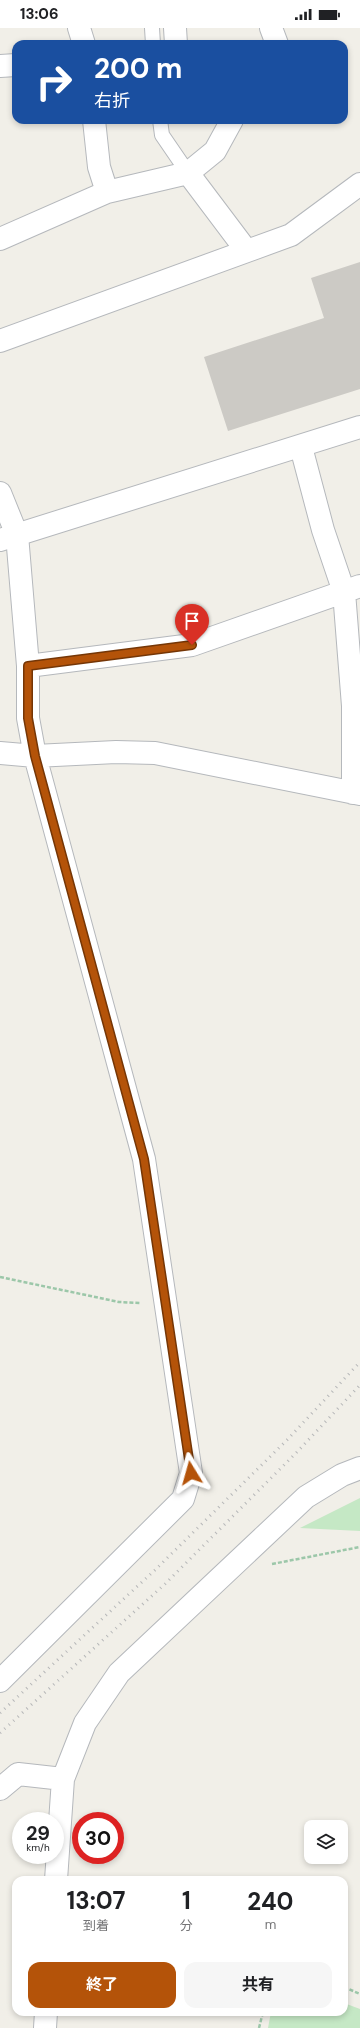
<!DOCTYPE html>
<html lang="ja">
<head>
<meta charset="utf-8">
<style>
	:root { --surface:#fff; --page:#f6f6f6; --text:#202124; --muted:#757577; --accent:#b45309 }
	body { margin:0; font-family:"DM Sans","Noto Sans JP",sans-serif; background:var(--page); color:var(--text); height:100vh; display:flex; flex-direction:column; font-size:15px; white-space:nowrap }
	* { box-sizing:border-box; margin:0 }
	p { font-size:13px; color:var(--muted) }
	.icon { flex:none; width:22px; height:22px; fill:none; stroke:currentColor; stroke-width:2; stroke-linecap:round; stroke-linejoin:round }
	.map { position:relative; flex:1; overflow:hidden }
	.panel { position:absolute; left:12px; top:1848px; width:336px; height:140px; display:flex; flex-direction:column; background:var(--surface); border-radius:12px; box-shadow:0 2px 6px #0003 }
	.panel>* { flex:none }
	.top-card { position:absolute; left:12px; top:12px; width:336px; height:84px; border-radius:12px; box-shadow:0 2px 6px #0003; background:#1a4fa0; color:#fff; overflow:hidden }
	.controls { position:absolute; left:304px; top:1792px; display:grid; gap:8px }
	.controls a { display:grid; place-items:center; width:44px; height:44px; border-radius:8px; background:var(--surface); box-shadow:0 2px 6px #0003; font-size:20px }
	.speed { position:absolute; left:12px; top:1784px; display:flex; gap:8px; font-size:20px; font-weight:700; text-align:center }
	.speed>* { display:grid; place-content:center; width:52px; height:52px; border-radius:50%; background:var(--surface); box-shadow:0 2px 6px #0003; line-height:1 }
	.speed small { font-size:10px; font-weight:400 }
	.speed .limit { border:6px solid #d22; background:#fff; color:#111 }
	.pin { position:absolute; display:grid; place-items:center; width:34px; height:34px; color:#fff; margin:-41px -17px; border-radius:50% 50% 50% 0; rotate:-45deg; box-shadow:0 0 4px #0007 }
	.pin .icon { rotate:45deg }
	.me { position:absolute; width:44px; margin:-22px; rotate:352deg; stroke-linejoin:round; filter:drop-shadow(0 0 3px #0008) }
	.turn { display:flex; align-items:center; gap:14px; height:84px; padding:0 16px; font-size:18px }
	.turn .icon { width:52px; height:52px; stroke-width:2.5 }
	.turn b { display:block; font-size:28px; line-height:34px }
	.eta { display:flex; justify-content:space-evenly; align-items:center; height:68px; text-align:center }
	.eta b { font-size:24px; font-weight:700; line-height:28px }
	.cta { display:flex; gap:8px; margin-top:auto; padding:8px 16px }
	.cta a { flex:1; height:46px; border-radius:12px; background:var(--accent); color:#fff; font-size:16px; font-weight:700; line-height:46px; text-align:center }
	.cta a+a { background:var(--page); color:var(--text) }
	.status { display:flex; justify-content:space-between; align-items:center; height:28px; padding:0 20px; background:var(--surface); direction:ltr }
	.status svg { height:11px; fill:currentColor }
	.map>svg:first-child { display:block }
</style>
</head>
<body>
<div class="status"><b>13:06</b><svg viewBox="0 0 49 12"><path d="M0 12V9h3v3zM5 12V6h3v6zM10 12V3h3v9zM15 12V0h3v12zM26 1h20v11H26zM47 4h2v5h-2z"/></svg></div>
<div class="map">
<svg width="360" height="2000" viewBox="0 0 360 2000">
	<rect width="100%" height="100%" fill="#f1efe8"/>
	<path fill="#c5e8c5" d="M360,1470V1503L300,1500Z
		M344,1975L360,1981V2000H268L271,1984H344Z"/>
	<path fill="#cccac5" d="M360,234V361L228,403L204,329L324,290L311,250Z"/>
	<g fill="none" stroke-linecap="round" stroke-linejoin="round">
		<g stroke="#b5b8bc" stroke-width="16">
			<path id="service" d="M152,0L153,16
				M160,92L162,107L188,145"/>
		</g>
		<g stroke="#b5b8bc" stroke-width="24">
			<path id="minor" d="M79,0L84,16
				M175,0L176,16
				M271,0L277,16
				M0,38L16,37
				M94,92L99,139L107,164
				M188,145L215,123L232,92
				M0,211L107,164L188,145L246,222
				M0,313L291,207L360,156
				M301,419L323,502L344,564L353,678V765
				M0,465L17,507L28,638V690L35,728L144,1131L191,1445L183,1471L0,1653
				M28,638L192,617L360,558
				M0,725L35,728L116,724L155,725L360,766
				M0,1761L18,1746L63,1751
				M56,1852L63,1751L85,1695L119,1645L306,1469L342,1447L360,1440
				M45,2000L46,1984"/>
		</g>
		<g stroke="#b5b8bc" stroke-width="24">
			<path id="tertiary" d="M0,512L360,399"/>
		</g>
		<path stroke="#9cc7a9" stroke-width="2.5" stroke-dasharray="4 2" stroke-linecap="butt" d="M0,1249L119,1274L141,1275
			M272,1536L360,1519
			M344,1959L360,1966
			M259,2000L263,1984"/>
		<use href="#service" stroke="#fff" stroke-width="14"/>
		<use href="#minor" stroke="#fff" stroke-width="22"/>
		<use href="#tertiary" stroke="#fff" stroke-width="22"/>
		<path stroke="#b6b7b8" stroke-width="3" stroke-dasharray="1 5" stroke-linecap="butt" d="M0,1685L155,1542L287,1412L360,1334
			M0,1705L165,1556L297,1424L360,1357"/>
	</g>
	<g fill="none" stroke-linecap="round" stroke-linejoin="round">
		<g stroke="#753606" stroke-width="10">
			<path id="route" d="M191,1445L144,1131L35,728L28,690V638L192,617"/>
		</g>
		<use href="#route" stroke="#b45309" stroke-width="7"/>
	</g>
</svg>
<div class="controls">
<a><svg class="icon" aria-label="layers" viewBox="0 0 24 24"><path d="M12 4l9 5-9 5-9-5zM3 14l9 5 9-5"/></svg></a>
</div>
<div class="speed"><div>29<small>km/h</small></div><div class="limit">30</div></div>
<div class="pin" style="left:192px;top:617px;background:#d93025"><svg class="icon" aria-label="arrive" viewBox="0 0 24 24"><path d="M6 21V4h12l-3 4 3 4H6"/></svg></div>
<svg class="me" style="left:191px;top:1445px" viewBox="-20 -20 40 40"><path d="M0-17L14 15 0 8-14 15z" fill="#b45309" stroke="#fff" stroke-width="4"/></svg>
<div class="top-card">
<div class="turn"><svg class="icon" aria-label="right" viewBox="0 0 24 24"><path d="M7 20v-9h11M14 6l5 5-5 5"/></svg><div><b>200 m</b>右折</div></div>
</div>
<section class="panel">
<div class="eta">
<div><b>13:07</b><p>到着</p></div>
<div><b>1</b><p>分</p></div>
<div><b>240</b><p>m</p></div>
</div>
<div class="cta"><a>終了</a><a>共有</a></div>
</section>
</div>
</body>
</html>
